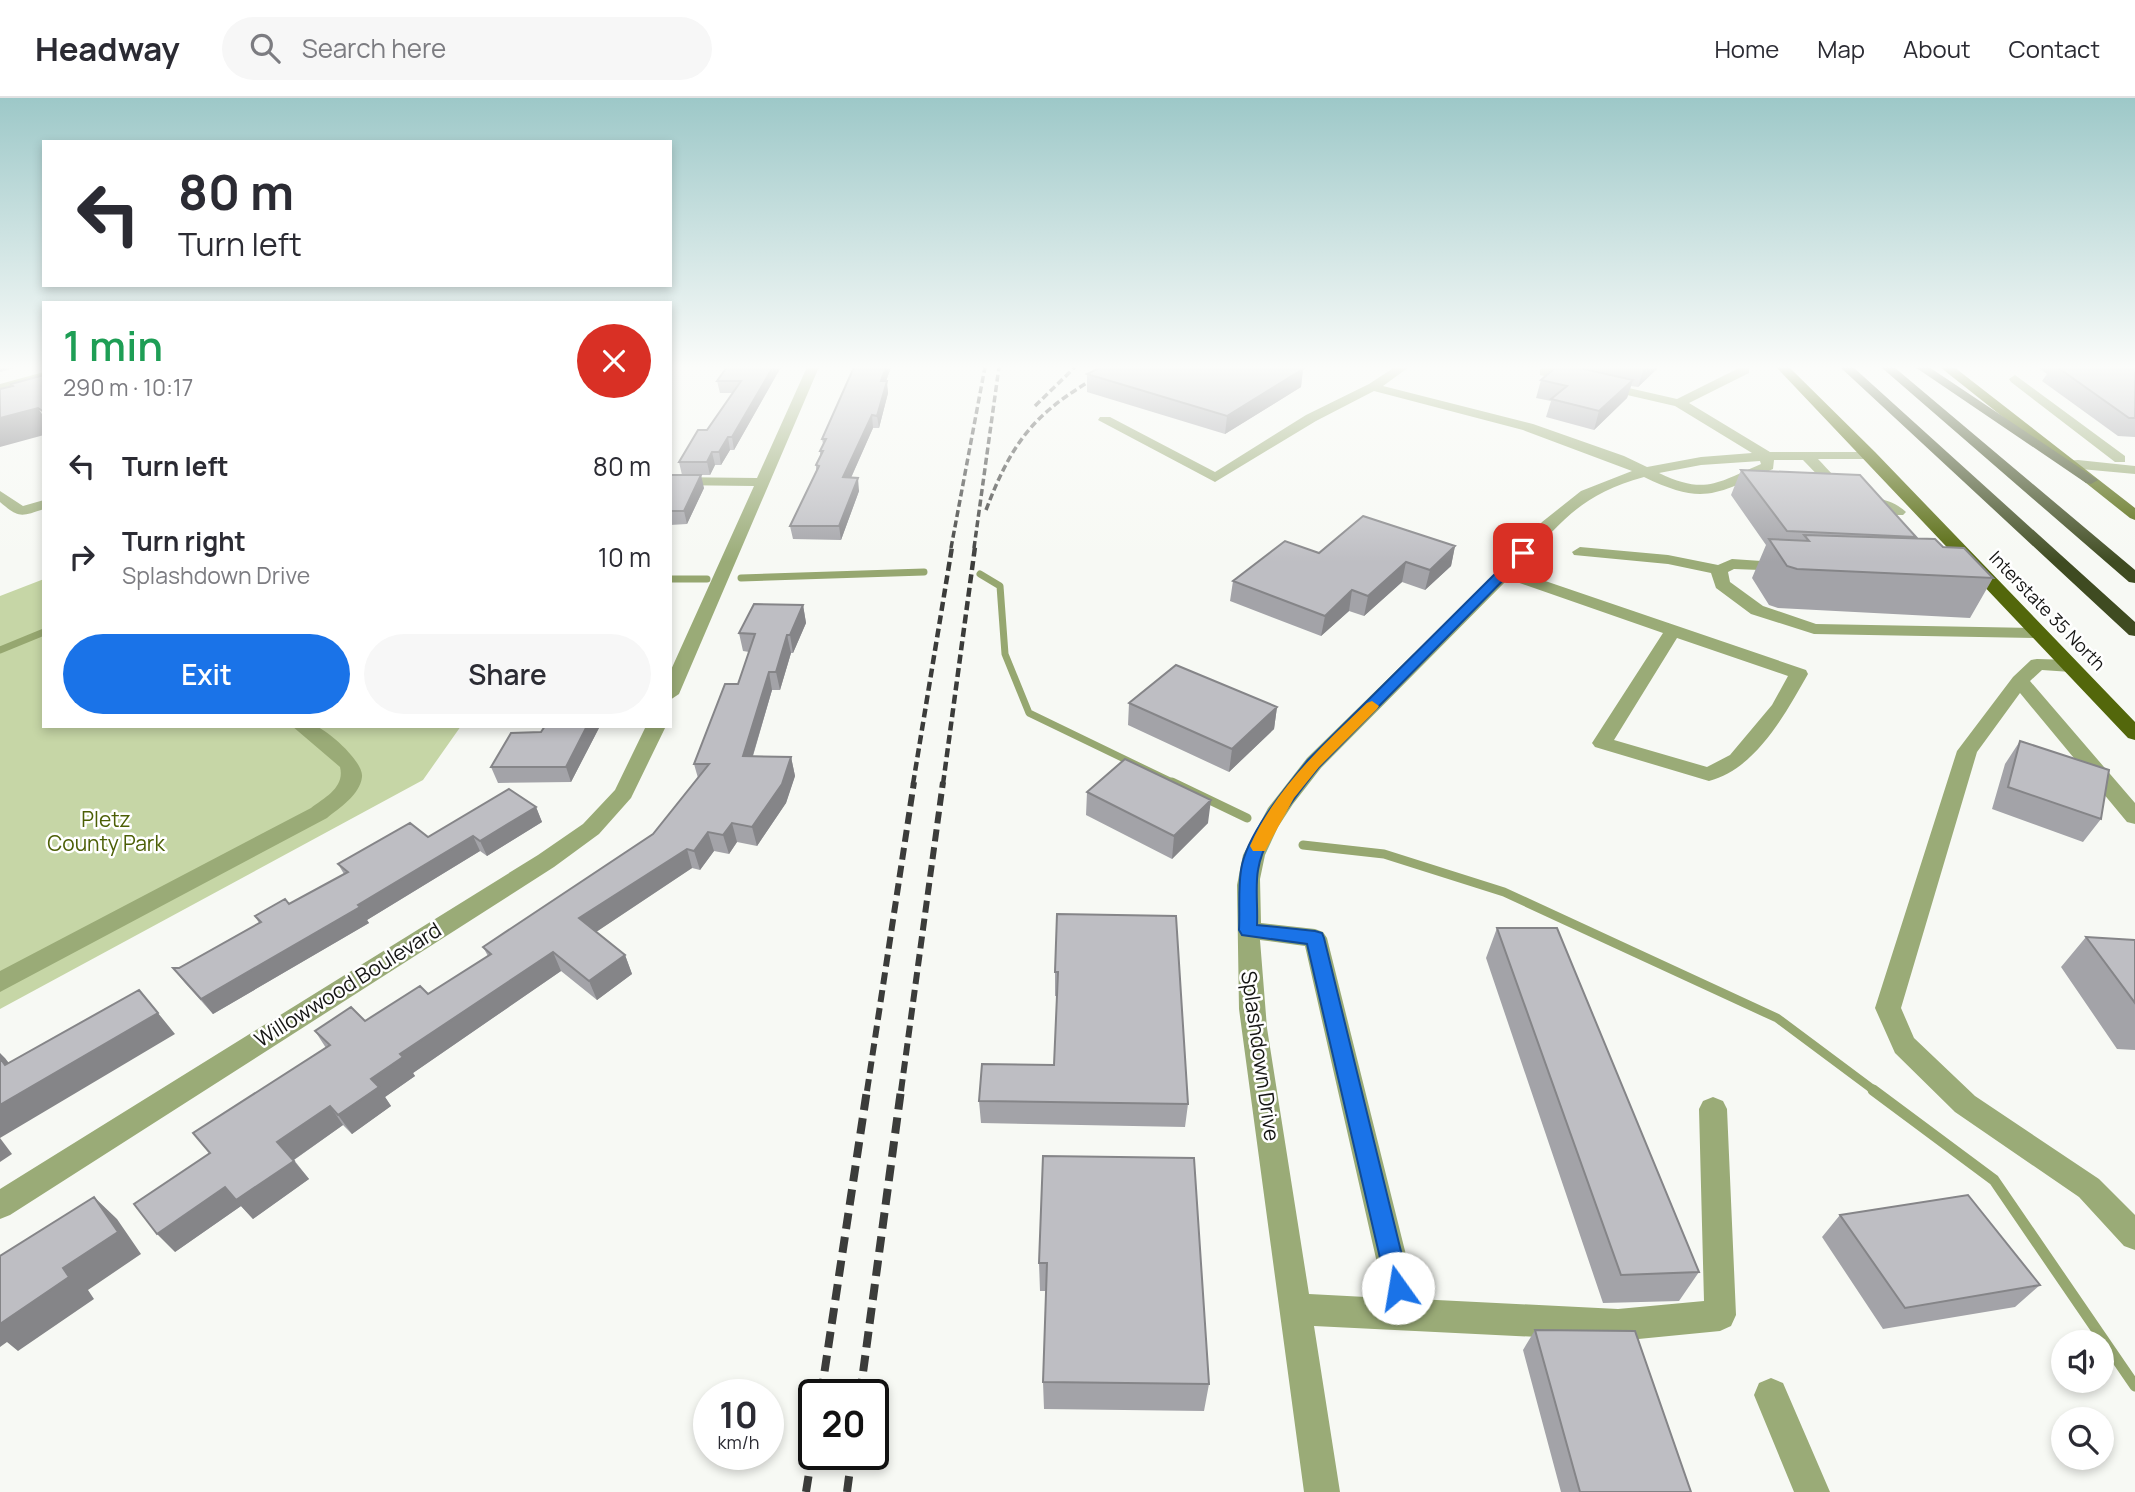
<!DOCTYPE html>
<html lang="en">
<head>
<meta charset="utf-8">
<style>
	:root { --surface:#fff; --page:#f7f7f7; --text:#2b2b33; --muted:#7c7c81; --line:#e1e1e2; --accent:#1a73e8 }
	body { margin:0; font-family:Manrope,sans-serif; background:var(--page); color:var(--text); height:100vh; display:flex; flex-direction:column; font-size:26px; white-space:nowrap }
	* { box-sizing:border-box; margin:0 }
	p { font-size:23px; color:var(--muted) }
	.icon { flex:none; width:38px; height:38px; fill:none; stroke:currentColor; stroke-width:2; stroke-linecap:round; stroke-linejoin:round }
	.map { position:relative; flex:1; overflow:hidden }
	.panel { position:absolute; left:42px; top:203px; width:630px; height:427px; display:flex; flex-direction:column; background:var(--surface); border-radius:0px; box-shadow:0 4px 10px #0003 }
	.panel>* { flex:none }
	.hud { position:absolute; left:42px; top:42px; width:630px; height:147px; border-radius:0px; box-shadow:0 4px 10px #0003; background:#fff; color:var(--text); overflow:hidden }
	.fabs { position:absolute; left:2051px; top:1232px; display:grid; gap:14px }
	.fabs a { display:grid; place-items:center; width:63px; height:63px; border-radius:50%; background:var(--surface); box-shadow:0 4px 10px #0003; font-size:35px }
	.speed { position:absolute; left:693px; top:1281px; display:flex; gap:14px; font-size:35px; font-weight:700; text-align:center }
	.speed>* { display:grid; place-content:center; width:91px; height:91px; border-radius:50%; background:var(--surface); box-shadow:0 4px 10px #0003; line-height:1 }
	.speed small { font-size:18px; font-weight:400 }
	.speed .limit { border:4px solid #111; border-radius:10px; background:#fff; color:#111 }
	.pin { position:absolute; display:grid; place-items:center; width:60px; height:60px; color:#fff; margin:-30px; border-radius:14px; box-shadow:0 4px 10px #0006 }
	.me { position:absolute; width:77px; margin:-38px; rotate:347deg; stroke-linejoin:round; filter:drop-shadow(0 0 5px #0008) }
	.turn { display:flex; align-items:center; gap:24px; height:147px; padding:0 21px; font-size:32px }
	.turn .icon { width:91px; height:91px; stroke-width:2.5 }
	.turn b { display:block; font-size:49px; line-height:60px }
	.round { display:grid; place-items:center; flex:none; width:74px; height:74px; border-radius:37px; background:var(--page) }
	.headline { display:flex; align-items:center; justify-content:space-between; height:119px; padding:0 21px }
	h1 { font-size:42px; font-weight:600; line-height:52px; color:#1e9e55 }
	.button { display:flex; gap:14px; margin-top:auto; padding:14px 21px }
	.button a { flex:1; height:80px; border-radius:42px; background:var(--accent); color:#fff; font-size:28px; font-weight:600; line-height:80px; text-align:center }
	.button a+a { background:var(--page); color:var(--text) }
	ul { padding:0; list-style:none }
	li { display:flex; align-items:center; gap:21px; height:91px; padding:0 21px }
	li div { flex:1 }
	li b { display:block; font-size:26px }
	li em { font-style:normal }
	header { display:flex; align-items:center; gap:42px; box-sizing:border-box; height:98px; padding:0 35px; background:var(--surface); border-bottom:2px solid var(--line) }
	header strong { font-size:33px }
	nav { display:flex; gap:38px; margin-inline-start:auto; font-size:24px }
	.search { width:490px; height:63px; background:var(--page); display:flex; align-items:center; gap:18px; box-sizing:border-box; padding:0 24px; border-radius:38px; color:var(--muted); font-size:26px }
	.map>svg:first-child { display:block }
</style>
</head>
<body>
<header>
<strong>Headway</strong>
<div class="search"><svg class="icon" aria-label="search" viewBox="0 0 24 24"><circle cx="10" cy="10" r="6"/><path d="M15 15l6 6"/></svg>Search here</div>
<nav><a>Home</a><a>Map</a><a>About</a><a>Contact</a></nav>
</header>
<div class="map">
<svg width="2135" height="1394" viewBox="0 0 2135 1394">
	<rect width="100%" height="100%" fill="#f7f9f4"/>
	<path fill="#c6d6a6" d="M44,481V628H461L423,682L0,911V498Z"/>
	<g fill="none" stroke-linecap="round" stroke-linejoin="round">
		<path stroke="#96a770" stroke-width="7" d="M980,476L1000,488L1005,556L1029,615L1176,686
			M741,480L924,474
			M670,481H707
			M0,552L44,534"/>
		<path stroke="#96a770" stroke-width="9" d="M1172,684L1247,720
			M1303,747L1384,756L1504,794L1777,920L1875,993"/>
		<path stroke="#96a770" stroke-width="11" d="M1873,992L1994,1082L2135,1288"/>
		<path fill="#9aab77" fill-rule="evenodd" d="M807,269H819L679,596L670,602V574L754,388L670,387V379L757,380Z
			M1395,269H1409L1383,288L1533,326L1624,358L1647,369L1701,359L1752,355L1675,308L1540,277V271L1557,269L1554,273L1677,301L1737,271L1736,269H1749V275L1689,305L1770,354H1875V360L1870,361H1818C1829,372 1839,386 1853,392C1870,400 1892,400 1906,414L1903,417H1893L1870,406L1842,398L1830,390L1803,362H1774L1773,371C1716,396 1704,408 1644,379C1578,397 1560,426 1516,473L1806,572L1808,576C1785,616 1757,670 1709,683L1595,649L1592,645L1663,535L1508,481L1321,670L1293,706L1278,729L1265,757L1260,781L1261,825L1315,831L1323,834L1327,840L1417,1201L1618,1211L1704,1203L1699,1011L1703,1003L1713,999L1723,1003L1727,1011L1736,1217L1731,1228L1720,1233L1618,1243L1314,1228L1340,1394H1304L1239,911L1237,787L1243,757L1268,710L1307,660L1496,475L1542,424L1581,393L1632,373L1523,332L1374,293L1316,323L1215,384L1098,322L1100,319H1110L1215,374L1306,317L1369,286ZM1760,363L1761,366C1717,385 1705,397 1659,375L1701,367ZM1677,540L1788,578L1772,607L1730,657L1707,669L1614,642ZM1260,842L1305,848L1385,1200L1309,1196L1267,930Z
			M44,274V282L0,294V286Z
			M2015,277L2125,358V364H2115L2011,284L2009,281Z
			M2078,362L2135,368V376L2070,370L2063,366L2065,363Z
			M0,393L23,408L44,402V411C20,419 19,420 0,404Z
			M1580,449L1668,457L1718,467L1732,461L1793,465L1795,468L1787,473L1734,471L1728,474L1730,484L1763,508L1816,526L2039,530L2048,535L2039,540L1814,536L1751,516L1716,490L1711,475L1668,466L1574,457L1572,454Z
			M2037,561L2071,562L2080,568L2071,574L2042,572L2030,583L2135,705V726L2127,724L2020,595L1977,654L1901,910L1914,940L1975,998L2099,1081L2135,1117V1152L2124,1148L2079,1099L1955,1014L1895,955L1875,910L1957,653L2013,579L2031,562Z
			M292,628C299,628 309,626 315,628C328,632 364,664 362,679C360,697 339,710 327,720L0,894V873L311,710C326,699 345,689 340,669Z
			M646,628H666L631,700L599,736L554,769L10,1117L0,1121V1091L538,757L583,726L615,692Z
			M1771,1280L1783,1285L1830,1394H1794L1754,1297L1759,1285Z"/>
		<path fill="#53670b" fill-rule="evenodd" d="M1776,269H1789L1875,354L2135,624V642L2128,640Z
			M1940,269H1954L2135,410V422L2130,420Z"/>
		<path fill="#3f4b21" fill-rule="evenodd" d="M1840,269H1853L2135,524V538L2129,537Z
			M1881,269H1894L2135,472V485L2129,484Z
			M1915,269H1929L2098,382L2091,386L2086,385Z"/>
		<path stroke="#3b3c3a" stroke-width="3.5" stroke-dasharray="7 3.5" stroke-linecap="butt" d="M1035,308L1075,269
			M986,412C1016,333 1041,310 1114,269
			M951,450L985,269
			M974,450L999,269"/>
		<path stroke="#3b3c3a" stroke-width="4.5" stroke-dasharray="9 4.5" stroke-linecap="butt" d="M913,686L952,449
			M943,686L975,449"/>
		<path stroke="#3b3c3a" stroke-width="6" stroke-dasharray="12 6" stroke-linecap="butt" d="M867,993L914,684
			M901,993L943,684"/>
		<path stroke="#3b3c3a" stroke-width="8" stroke-dasharray="16 8" stroke-linecap="butt" d="M821,1297L867,992
			M860,1297L901,992
			M806,1394L814,1344
			M847,1394L852,1356"/>
	</g>
	<path fill="#a3a3a8" d="M781,269L734,352H730L721,367H715L710,377H682L679,364L707,332L733,295H720L717,283Z
		M854,269H891L886,283L888,295L879,330H873L851,380L859,393L841,442L793,441L790,428L816,373V367L820,358V353L823,346L822,341Z
		M1556,269H1659L1638,289L1631,288L1627,300L1594,332L1546,319L1551,303L1536,300L1541,282Z
		M2038,269H2135V339L2118,338L2042,283L2047,276Z
		M1303,271L1301,289L1225,336L1087,294V276Z
		M1741,372L1916,439V440L1943,449L1993,480L1970,520L1778,510L1769,507L1752,480L1766,447L1731,397Z
		M670,378L704,390L687,426L670,427Z
		M1455,448L1451,468L1425,492L1402,484L1364,518L1349,513L1321,538L1230,503L1233,483L1319,455Z
		M803,507L806,525L793,555H791L780,592H772L753,658L791,659L795,678L786,705L757,748L737,744L729,756L714,753L700,772L692,770L596,834L625,857L632,876L597,902L561,873L413,975L415,978L385,999L391,1008L352,1036L343,1027L294,1062L309,1081L253,1121L241,1108L175,1154L210,1055L326,950L315,933L365,923L428,896L488,858L483,849L653,736L698,680L694,666L738,586L749,554L743,553L739,535Z
		M1129,605L1277,609L1274,631L1229,674L1128,627Z
		M545,628H600L571,684L498,685L491,669L541,634Z
		M2020,643L2101,721L2083,744L1992,711L2005,666Z
		M1087,694L1208,725L1172,761L1086,717Z
		M536,709L542,724L487,758L480,753L367,822L369,825L213,916L185,885L173,870H179L259,825L255,818L289,806L344,776L338,766Z
		M1057,816L1188,1006L1185,1029L981,1025L979,1003L1054,967L1057,898H1055V874Z
		M1497,830L1699,1174L1679,1203L1603,1205L1486,860Z
		M2086,839L2135,842V952L2117,951L2061,869Z
		M1043,1058L1209,1286L1204,1313L1044,1311L1043,1284L1046,1193H1040L1039,1165Z
		M1840,1117L2040,1187L2015,1209L1883,1231L1822,1139Z
		M1535,1232L1691,1394H1561L1523,1252Z"/>
	<path fill="#858588" d="M0,269H17L0,274Z
		M773,269H781L734,352L732,339Z
		M886,269H891L882,295L881,283Z
		M1644,269H1659L1638,289Z
		M1303,271L1301,289L1225,336L1227,318Z
		M1633,282L1627,300L1594,332L1599,313Z
		M887,283L888,295L879,330L877,318Z
		M38,310L44,319V337L0,349V320Z
		M872,317L873,330L845,393L843,379Z
		M728,339L730,352L721,367L719,354Z
		M712,354L715,367L710,377L707,364Z
		M701,377L704,390L687,426L684,413Z
		M858,380L859,393L841,442L839,428Z
		M1455,448L1451,468L1425,492L1430,472Z
		M1406,464L1402,484L1364,518L1368,498Z
		M1352,492L1349,513L1321,538L1325,518Z
		M803,507L806,525L793,555L790,537Z
		M787,537L791,555L780,592L776,574Z
		M769,574L772,592L747,677L743,658Z
		M1277,609L1274,631L1229,674L1232,651Z
		M587,628H600L571,684L566,669Z
		M791,659L795,678L786,705L757,748L752,729Z
		M1211,702L1208,725L1172,761L1174,738Z
		M536,709L542,724L487,758L480,743Z
		M732,725L737,744L729,756L723,737Z
		M708,734L714,753L700,772L694,753Z
		M473,738L480,753L367,822L369,825L213,916L201,901Z
		M687,751L692,770L587,840L579,820Z
		M553,854L561,873L413,975L415,978L385,999L391,1008L352,1036L338,1017L371,981L400,956Z
		M625,857L632,876L597,902L589,883Z
		M158,915L175,936L0,1040V1007Z
		M0,955L5,960L26,987L5,967L0,960Z
		M330,1008L343,1027L292,1063L277,1044Z
		M0,1040L12,1056L0,1064Z
		M294,1063L309,1081L253,1121L241,1108L175,1154L157,1136L225,1089Z
		M94,1099L117,1121L141,1156L88,1192L94,1201L18,1253L7,1244L0,1249V1226L63,1170Z"/>
	<path fill="#bebec3" stroke="#858588" stroke-width="2" d="M727,269H773L732,339H728L719,354H712L707,364H679L698,332H707L741,283H717Z
		M854,269H886L881,283H887L877,318L872,317L843,379L858,380L839,428H790L819,368L816,367L823,353H820L826,341H822Z
		M1101,269H1295L1303,271L1227,318L1087,276Z
		M1556,269H1575L1633,282L1599,313L1551,301L1567,288L1541,282Z
		M2057,269H2135V320H2129Z
		M44,277V314L38,310L0,320V291L13,288L11,286Z
		M1741,372L1860,377L1916,439L1787,433Z
		M671,377H701L684,413H670Z
		M1363,418L1455,448L1430,472L1406,464L1368,498L1352,492L1325,518L1233,483L1285,443L1319,455Z
		M1804,437L1935,441L1943,449L1964,450L1993,480L1797,471L1787,468L1769,441L1809,443Z
		M754,506L803,507L790,537H787L776,574H769L743,658L791,659L782,686L752,729L732,725L723,737L708,734L694,753L687,751L579,820L625,857L589,883L553,854L400,956L403,959L371,981L379,989L338,1017L330,1008L277,1044L294,1063L236,1102L225,1089L157,1136L134,1106L210,1055L193,1035L330,947L315,933L351,909L365,923L420,888L428,896L491,856L483,849L653,736L709,666H694L725,586H738L755,536L739,535Z
		M1176,567L1277,609L1232,651L1129,605Z
		M545,628H587L566,669H491L511,635L541,634Z
		M2020,643L2109,672L2101,721L2008,689Z
		M1125,661L1211,702L1174,738L1087,694Z
		M509,691L536,709L480,743L473,738L358,807L360,809L201,901L173,870H179L261,824L255,818L285,801L289,806L348,774L338,766L410,725L428,739Z
		M1057,816L1176,818L1188,1006L979,1003L982,966L1054,967L1058,874H1055Z
		M1497,830H1557L1699,1174L1621,1177Z
		M2086,839L2135,842V905Z
		M139,892L158,915L0,1007V960L5,967Z
		M1043,1058L1194,1060L1209,1286L1043,1284L1047,1165H1039Z
		M1968,1097L2040,1187L1905,1210L1840,1117Z
		M94,1099L118,1134L63,1170L69,1179L0,1226V1158Z
		M1535,1232L1635,1233L1691,1394H1580Z"/>
	<linearGradient id="sky" x2="0" y2="1"><stop stop-color="#9dc8c8"/><stop offset="0.58" stop-color="#fbfcfa"/><stop offset="1" stop-color="#fbfcfa" stop-opacity="0"/></linearGradient>
	<rect width="2135" height="464" fill="url(#sky)"/>
	<path fill="#1a73e8" stroke="#114b97" stroke-width="2" d="M1523,451L1527,452V458L1319,669C1298,695 1263,738 1258,772C1255,789 1258,809 1257,827L1315,833L1322,835L1324,840L1410,1190L1407,1198L1398,1201L1390,1198L1387,1190L1307,846L1242,837L1239,832C1240,813 1238,792 1241,772C1246,737 1286,689 1308,662L1519,452Z"/>
	<path fill="#f59e0b" d="M1372,603L1379,608L1377,611L1319,669L1294,700L1265,753H1253L1250,748C1276,690 1322,648 1367,605Z"/>
	<g text-anchor="middle" stroke-width="5" stroke-linejoin="round" paint-order="stroke">
		<g font-size="18" fill="#151514" stroke="#fff">
			<text transform="translate(2047 513) rotate(46)" y="6">Interstate 35 North</text>
		</g>
		<g font-size="21" fill="#4c5f06" stroke="#fff">
			<text x="106" y="729">Pletz<tspan x="106" dy="24">County Park</tspan></text>
		</g>
		<g font-size="21" fill="#151514" stroke="#fff">
			<text transform="translate(348 887) rotate(-32)" y="7">Willowwood Boulevard</text>
			<text transform="translate(1260 958) rotate(82)" y="7">Splashdown Drive</text>
		</g>
	</g>
</svg>
<div class="fabs">
<a><svg class="icon" aria-label="sound" viewBox="0 0 24 24"><path d="M4 9h4l5-4v14l-5-4H4zM17 9q2 3 0 6"/></svg></a>
<a><svg class="icon" aria-label="search" viewBox="0 0 24 24"><circle cx="10" cy="10" r="6"/><path d="M15 15l6 6"/></svg></a>
</div>
<div class="speed"><div>10<small>km/h</small></div><div class="limit">20</div></div>
<div class="pin" style="left:1523px;top:455px;background:#d93025"><svg class="icon" aria-label="arrive" viewBox="0 0 24 24"><path d="M6 21V4h12l-3 4 3 4H6"/></svg></div>
<svg class="me" style="left:1398px;top:1190px" viewBox="-20 -20 40 40"><circle r="19" fill="#fff"/><path d="M0-13L10 11 0 6-10 11z" fill="#1a73e8"/></svg>
<div class="hud">
<div class="turn"><svg class="icon" aria-label="left" viewBox="0 0 24 24"><path d="M17 20v-9H6M10 6l-5 5 5 5"/></svg><div><b>80 m</b>Turn left</div></div>
</div>
<section class="panel">
<div class="headline"><div><h1>1 min</h1><p>290 m · 10:17</p></div><a class="round" style="background:#d93025;color:#fff"><svg class="icon" aria-label="close" viewBox="0 0 24 24"><path d="M6 6l12 12M18 6L6 18"/></svg></a></div>
<ul>
<li><svg class="icon" aria-label="left" viewBox="0 0 24 24"><path d="M17 20v-9H6M10 6l-5 5 5 5"/></svg><div><b>Turn left</b></div><em>80 m</em></li>
<li><svg class="icon" aria-label="right" viewBox="0 0 24 24"><path d="M7 20v-9h11M14 6l5 5-5 5"/></svg><div><b>Turn right</b><p>Splashdown Drive</p></div><em>10 m</em></li>
</ul>
<div class="button"><a>Exit</a><a>Share</a></div>
</section>
</div>
</body>
</html>
